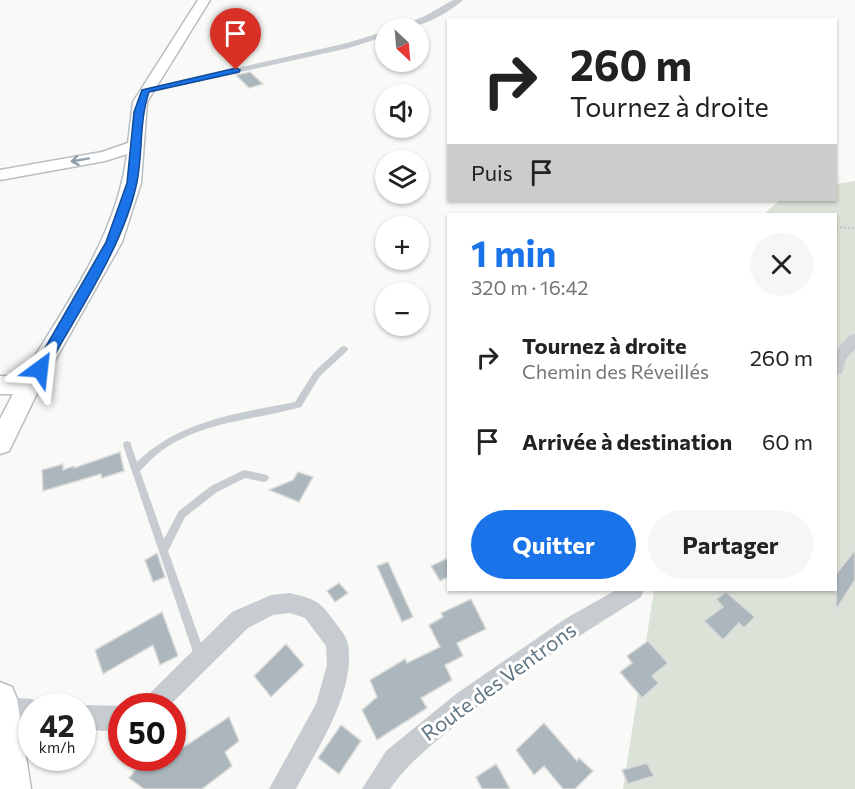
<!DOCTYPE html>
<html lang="fr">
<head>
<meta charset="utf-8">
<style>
	:root { --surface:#fff; --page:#f6f6f6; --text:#222; --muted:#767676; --accent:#1a73e8 }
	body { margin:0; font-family:Commissioner,sans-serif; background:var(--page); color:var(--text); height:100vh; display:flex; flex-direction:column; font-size:22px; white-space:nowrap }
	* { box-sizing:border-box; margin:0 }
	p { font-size:20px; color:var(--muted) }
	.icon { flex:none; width:33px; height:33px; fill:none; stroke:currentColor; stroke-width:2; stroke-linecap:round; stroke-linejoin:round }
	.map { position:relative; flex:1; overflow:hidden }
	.sheet { position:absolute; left:447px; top:213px; width:390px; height:378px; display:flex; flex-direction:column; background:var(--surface); border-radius:0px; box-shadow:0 2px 4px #0004 }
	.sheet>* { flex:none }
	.top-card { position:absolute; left:447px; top:18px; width:390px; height:183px; border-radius:0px; box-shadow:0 2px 4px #0004; background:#fff; color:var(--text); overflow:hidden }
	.needle { width:39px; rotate:154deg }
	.fabs { position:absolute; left:375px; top:18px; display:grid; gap:12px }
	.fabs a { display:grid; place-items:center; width:54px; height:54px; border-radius:50%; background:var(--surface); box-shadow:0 2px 4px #0004; font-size:30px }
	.speed { position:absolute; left:18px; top:693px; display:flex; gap:12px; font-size:30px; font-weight:700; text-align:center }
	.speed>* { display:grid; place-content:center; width:78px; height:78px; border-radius:50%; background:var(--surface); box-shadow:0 2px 4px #0004; line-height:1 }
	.speed small { font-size:15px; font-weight:400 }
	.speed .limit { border:9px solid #d22; background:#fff; color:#111 }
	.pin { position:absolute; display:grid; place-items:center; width:51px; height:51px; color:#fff; margin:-62px -26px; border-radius:50% 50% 50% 0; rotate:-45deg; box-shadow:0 0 6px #0007 }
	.pin .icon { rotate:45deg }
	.me { position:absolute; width:66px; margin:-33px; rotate:30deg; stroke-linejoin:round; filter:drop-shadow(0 0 4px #0008) }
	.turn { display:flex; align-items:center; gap:21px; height:126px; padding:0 24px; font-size:27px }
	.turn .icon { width:78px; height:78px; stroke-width:2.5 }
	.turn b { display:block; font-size:42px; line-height:51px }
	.then { display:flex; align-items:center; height:57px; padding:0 24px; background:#0003; gap:12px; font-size:22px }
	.round { display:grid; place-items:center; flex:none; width:63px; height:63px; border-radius:32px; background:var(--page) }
	.headline { display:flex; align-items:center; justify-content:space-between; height:102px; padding:0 24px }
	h1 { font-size:36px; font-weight:700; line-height:45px; color:var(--accent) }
	.button { display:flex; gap:12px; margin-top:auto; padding:12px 24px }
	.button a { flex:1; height:69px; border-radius:36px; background:var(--accent); color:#fff; font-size:24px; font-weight:700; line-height:69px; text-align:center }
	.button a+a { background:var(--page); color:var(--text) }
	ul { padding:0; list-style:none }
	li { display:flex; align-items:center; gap:18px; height:84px; padding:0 24px }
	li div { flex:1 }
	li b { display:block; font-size:22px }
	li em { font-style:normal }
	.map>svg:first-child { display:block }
</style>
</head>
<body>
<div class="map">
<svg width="855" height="789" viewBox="0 0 855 789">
	<rect width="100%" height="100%" fill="#f9f9f7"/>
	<path fill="#dbe2d7" d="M855,181V789H623L654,590H836V214H764L780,200H836V184Z"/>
	<path fill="#acb7bd" stroke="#dbdbd9" stroke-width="1.5" d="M250,72L263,84L249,88L236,75Z
		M120,452L124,471L102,478L101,474L43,491L42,470L63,464V470L74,466V468Z
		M298,472L313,477L299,502L269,490L293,480Z
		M855,550V580L836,610V574Z
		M157,553L165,577L153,582L145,560Z
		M448,558V577L440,581L431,566Z
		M388,562L413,617L402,622L377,566Z
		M339,583L348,593L335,602L327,591Z
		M726,592L755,617L744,628L739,623L723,640L704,621L723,607L716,599Z
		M471,599L486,629L457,643L463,656L445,665L452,680L421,698L427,708L377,740L362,710L377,697L370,680L405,659L407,663L440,647L429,625L443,617L441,613Z
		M162,612L178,656L160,665L153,645L103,674L95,650Z
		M648,641L668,663L652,676L659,683L642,698L620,672L632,663L627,656Z
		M286,644L304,665L271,697L254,676Z
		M229,717L239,741L225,752L232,766L202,789H144L129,778L144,759L154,766L172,758V755Z
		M544,723L577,761L579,758L593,771L575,789H563L544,766L534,775L516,750Z
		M341,725L361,741L339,774L318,758Z
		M647,763L654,776L628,784L622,770Z
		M496,764L498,767L510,789H482L476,777Z"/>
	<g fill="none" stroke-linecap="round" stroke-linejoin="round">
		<g stroke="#b8bfc4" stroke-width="3">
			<path id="secondary" d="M198,0H210L147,102L141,183L122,242L40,387L9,451L0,454V419L13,394H0V376L22,377C64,307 117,237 127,154L105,161L0,180V170L102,152L128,143L133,102Z
				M0,682L12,687L17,699L31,789H0Z"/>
		</g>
		<path stroke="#c0c3c5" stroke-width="2" stroke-dasharray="2 2" stroke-linecap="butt" d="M836,227L855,228"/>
		<path fill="#c6cccf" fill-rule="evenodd" d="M344,346L347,347L348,349L347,351L320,376L301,407C255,420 206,421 164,449C155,455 148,463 140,471L164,539L179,511L211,486L244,470L267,475L269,478L267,481L264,482L245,478L217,492L185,517L168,551L206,657L204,661L200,663L196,661L123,445L124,442L127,441L130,442L137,462C180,420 239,413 295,402L314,372L341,347Z"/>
		<path fill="#c6cccf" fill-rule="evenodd" d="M453,0H463C447,14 418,30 397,28L425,16Z
			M386,31V36L349,48L146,93L141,90L347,43Z
			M855,334V349L846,359L842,373L836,375V350L850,335Z
			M616,590H644L641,597C574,639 505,682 445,734C424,751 405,767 390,789H362L386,751L456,694L565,619Z
			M290,593C316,600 318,599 334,621C339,628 346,635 348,644C356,692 317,749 296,789H269L316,704L327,665L326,646L305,618L290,613L273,615L248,628L169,706H141L145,698L232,612L271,595Z
			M16,698L32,699L40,703L42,706H32V723L16,722L3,727L0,725V705Z
			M82,705L125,706H122V729L103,731L82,729V706H79Z"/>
		<use href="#secondary" fill="#fff" fill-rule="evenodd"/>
	</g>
	<defs><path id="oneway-shaft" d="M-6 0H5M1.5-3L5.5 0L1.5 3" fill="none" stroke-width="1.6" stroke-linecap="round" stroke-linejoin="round" transform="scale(1.5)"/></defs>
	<use stroke="#90a0aa" href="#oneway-shaft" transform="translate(80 160) rotate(170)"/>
	<path fill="#1a73e8" stroke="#114b97" stroke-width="1.5" d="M236,68L240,70L239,72L149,92C139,122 143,152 137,182C124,246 76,315 45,372H35L33,369L106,242L127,183L134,112L142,90Z"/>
	<g text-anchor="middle" stroke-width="6" stroke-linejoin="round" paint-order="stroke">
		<g font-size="21" fill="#617785" stroke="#fff">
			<text transform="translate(499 682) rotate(-36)" y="7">Route des Ventrons</text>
		</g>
	</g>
</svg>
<div class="fabs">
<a><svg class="needle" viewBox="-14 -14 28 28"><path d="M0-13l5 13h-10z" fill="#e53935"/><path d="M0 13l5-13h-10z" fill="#767676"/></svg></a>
<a><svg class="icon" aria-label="sound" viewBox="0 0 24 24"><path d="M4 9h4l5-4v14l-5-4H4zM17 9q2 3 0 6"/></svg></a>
<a><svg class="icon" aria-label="layers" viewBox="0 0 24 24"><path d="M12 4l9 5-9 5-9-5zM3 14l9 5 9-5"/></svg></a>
<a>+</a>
<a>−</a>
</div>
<div class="speed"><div>42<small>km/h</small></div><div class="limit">50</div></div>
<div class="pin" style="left:236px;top:70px;background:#d93025"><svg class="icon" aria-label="arrive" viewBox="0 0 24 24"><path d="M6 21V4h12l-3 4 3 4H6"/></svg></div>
<svg class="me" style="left:40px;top:369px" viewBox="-20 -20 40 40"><path d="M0-17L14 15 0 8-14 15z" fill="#1a73e8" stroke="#fff" stroke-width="4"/></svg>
<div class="top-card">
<div class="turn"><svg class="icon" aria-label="right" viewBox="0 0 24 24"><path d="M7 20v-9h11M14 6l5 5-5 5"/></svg><div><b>260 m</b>Tournez à droite</div></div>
<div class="then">Puis<svg class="icon" aria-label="arrive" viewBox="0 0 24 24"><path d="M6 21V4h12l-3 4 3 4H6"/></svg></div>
</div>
<section class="sheet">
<div class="headline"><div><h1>1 min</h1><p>320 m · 16:42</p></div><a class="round"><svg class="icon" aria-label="close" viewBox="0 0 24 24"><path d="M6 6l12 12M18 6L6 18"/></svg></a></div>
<ul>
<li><svg class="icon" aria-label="right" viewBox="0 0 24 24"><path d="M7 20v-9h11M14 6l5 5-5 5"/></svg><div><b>Tournez à droite</b><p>Chemin des Réveillés</p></div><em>260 m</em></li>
<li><svg class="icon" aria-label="arrive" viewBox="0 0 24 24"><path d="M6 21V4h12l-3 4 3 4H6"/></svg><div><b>Arrivée à destination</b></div><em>60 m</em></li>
</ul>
<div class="button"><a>Quitter</a><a>Partager</a></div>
</section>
</div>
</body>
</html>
